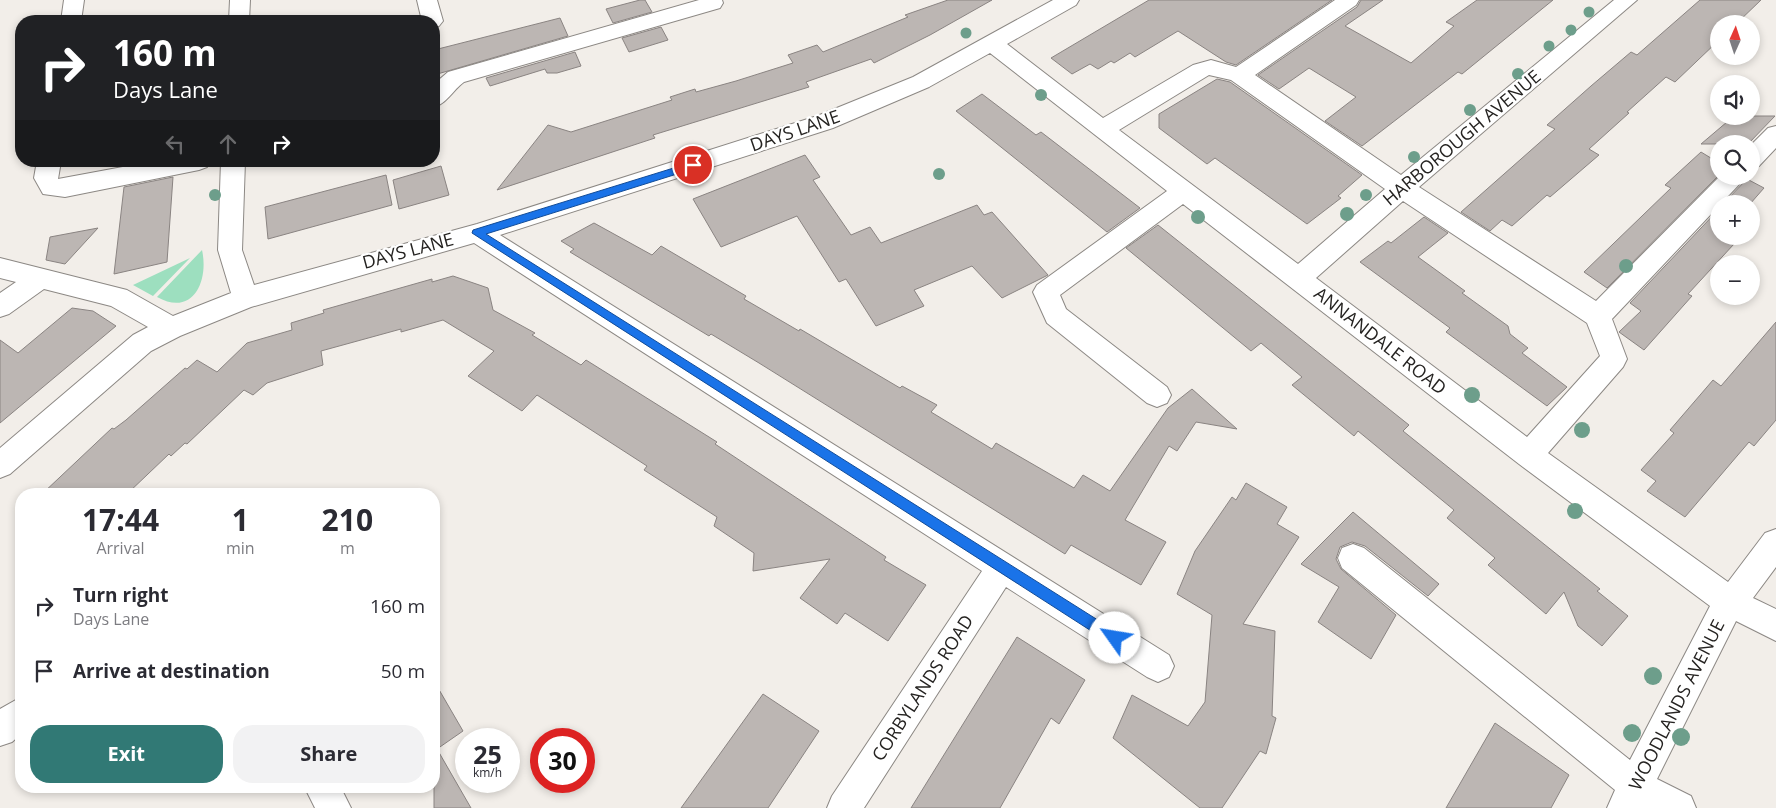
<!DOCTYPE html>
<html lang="en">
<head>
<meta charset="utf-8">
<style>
	:root { --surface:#fff; --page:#f2f2f3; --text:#2b2b33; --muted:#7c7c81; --accent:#317975 }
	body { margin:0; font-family:"Open Sans",sans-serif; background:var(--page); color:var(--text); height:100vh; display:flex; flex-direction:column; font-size:19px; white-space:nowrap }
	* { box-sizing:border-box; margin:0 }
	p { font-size:16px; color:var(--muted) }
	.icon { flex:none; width:28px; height:28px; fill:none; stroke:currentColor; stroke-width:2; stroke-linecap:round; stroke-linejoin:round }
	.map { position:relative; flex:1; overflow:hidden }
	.panel { position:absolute; left:15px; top:488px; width:425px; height:305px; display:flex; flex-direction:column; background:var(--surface); border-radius:20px; box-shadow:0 2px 8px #0003 }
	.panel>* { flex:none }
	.guide { position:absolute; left:15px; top:15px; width:425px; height:152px; border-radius:20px; box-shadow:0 2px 8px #0003; background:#202124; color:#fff; overflow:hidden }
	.needle { width:32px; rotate:3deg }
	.controls { position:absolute; left:1710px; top:15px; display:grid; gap:10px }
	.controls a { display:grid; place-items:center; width:50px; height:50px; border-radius:50%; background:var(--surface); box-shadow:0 2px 8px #0003; font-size:25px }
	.speed { position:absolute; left:455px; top:728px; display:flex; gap:10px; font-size:25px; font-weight:700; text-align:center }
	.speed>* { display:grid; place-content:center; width:65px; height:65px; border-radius:50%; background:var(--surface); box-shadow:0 2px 8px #0003; line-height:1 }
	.speed small { font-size:12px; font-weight:400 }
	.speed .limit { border:8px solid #d22; background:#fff; color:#111 }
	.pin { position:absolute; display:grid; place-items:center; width:42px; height:42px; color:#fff; margin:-21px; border:2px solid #fff; border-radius:50%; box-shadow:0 1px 5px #0007 }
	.me { position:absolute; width:55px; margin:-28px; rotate:302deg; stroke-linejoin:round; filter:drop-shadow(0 0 4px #0008) }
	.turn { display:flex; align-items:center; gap:18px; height:105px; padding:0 15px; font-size:22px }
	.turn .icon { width:65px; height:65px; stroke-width:2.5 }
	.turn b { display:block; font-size:35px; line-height:42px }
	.lanes { display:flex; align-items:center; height:48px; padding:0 15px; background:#0003; justify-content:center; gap:25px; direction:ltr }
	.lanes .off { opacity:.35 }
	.eta { display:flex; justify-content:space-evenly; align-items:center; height:85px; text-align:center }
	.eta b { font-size:30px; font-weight:700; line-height:35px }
	.primary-button { display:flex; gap:10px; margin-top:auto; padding:10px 15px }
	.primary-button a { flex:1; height:58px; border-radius:20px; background:var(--accent); color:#fff; font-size:20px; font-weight:700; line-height:58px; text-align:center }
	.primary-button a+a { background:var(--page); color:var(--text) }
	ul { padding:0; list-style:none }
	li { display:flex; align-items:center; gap:15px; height:65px; padding:0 15px }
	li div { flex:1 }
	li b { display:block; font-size:19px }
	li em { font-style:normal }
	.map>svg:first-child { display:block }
</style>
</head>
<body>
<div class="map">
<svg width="1776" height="808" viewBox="0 0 1776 808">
	<rect width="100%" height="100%" fill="#f2eee9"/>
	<path fill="#9ddfbf" d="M202,250C209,281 193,317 157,297Z
		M190,258L153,296L133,285Z"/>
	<path fill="#bcb6b3" stroke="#8a8482" d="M640,0H645L652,12L613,23L606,9Z
		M948,0H992L930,35L874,63L871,59L806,82L809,87L653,135L655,138L497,190L548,125L571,132L672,100L670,97L695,89L696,92L736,81L793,63L788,55L817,45L823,52L908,17L905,15Z
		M1149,0H1332L1236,65L1226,62L1178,31L1135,57L1130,53L1114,63L1111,61L1098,69L1090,64L1072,74L1051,58Z
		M1361,0H1383L1345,26L1411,63L1454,26L1446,22L1477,0H1553L1462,74L1458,72L1362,146L1325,121L1356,97L1309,68L1279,89L1258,75L1357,7Z
		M1700,0H1761L1736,24H1719V40L1675,82L1666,77L1627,112L1629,113L1589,149L1599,155L1550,197L1547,195L1512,226L1502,220L1490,231L1461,212L1555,129L1547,125L1591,86L1631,52L1637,55Z
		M560,18L568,36L434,75V50Z
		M661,27L668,40L629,52L622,38Z
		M575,52L581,66L557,73H547L545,69L490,86L486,78Z
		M1217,79L1230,82L1362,175L1338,196L1341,198L1307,224L1215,158L1207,164L1159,128V114Z
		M982,94L1036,135L1041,132L1140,208L1107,232L956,111Z
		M1734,116H1775L1748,144H1701Z
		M1701,152L1719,163V175L1607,288L1584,272L1671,188L1665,185Z
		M805,155L820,177L813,180L851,235L870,227L881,243L977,205L984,215L992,212L1048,275L1002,298L972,266L914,290L924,306L876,326L846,279L839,282L797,216L721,247L693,199Z
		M441,166L449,195L399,209L393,180Z
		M386,175L392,205L268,239L265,207Z
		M173,177L167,262L114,274L124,187Z
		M1747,179L1764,188L1750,204H1723Z
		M1719,209V236L1734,244L1688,294L1692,296L1644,350L1619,332L1641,311L1630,303Z
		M1424,217L1448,233L1418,257L1465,291L1462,293L1508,326L1510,334L1528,348L1522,353L1567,387L1547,406L1446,332L1450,328L1360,262L1388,241L1391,243Z
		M594,223L652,255L661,246L746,296L744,299L799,331L800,329L900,388L902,386L937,405L931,412L992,449L996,443L1074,488L1083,475L1110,491L1168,408L1192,389L1237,429L1196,422L1177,451L1169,446L1125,520L1166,542L1141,585L1071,545L1065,554L759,363L711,334L709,336L570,252L574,249L561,241Z
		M1158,225L1409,425L1403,431L1600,589L1597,591L1628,616L1602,646L1578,626L1564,592L1546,614L1488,565L1495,558L1447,518L1454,510L1358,431L1354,436L1292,385L1302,377L1261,343L1251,351L1126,248Z
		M98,228L65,264L46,260L50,237Z
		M453,276L488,288L493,310L535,333L532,335L581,365L586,360L717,442L715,444L886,557L884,560L926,585L888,641L845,613L837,624L800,598L830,559L753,571L754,553L714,526L717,517L644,470L647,466L537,395L522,411L468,376L494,351L443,320L401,332V329L321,351L323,365L267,383L253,395L244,390L187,444L185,443L171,456L169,454L127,494H42L112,428L114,429L126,420L185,368L187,369L197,360L217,372L247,343L292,330L291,323L324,313L323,310L432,279V282Z
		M72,308L93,311L116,326L0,423V340L18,353Z
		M1776,322V420L1754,446L1749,442L1685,517L1647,491L1656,481L1641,470L1674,433L1670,430L1713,380L1721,386Z
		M1246,483L1287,507L1277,524L1299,537L1243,624L1275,631L1272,716L1276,718L1266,754L1260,751L1222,808H1200L1113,738L1132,695L1188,726L1205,702L1212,615L1177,594L1195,551L1232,497L1236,500Z
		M1353,512L1439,584L1428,596L1365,546L1352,542L1340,547L1336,559L1341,569L1396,615L1371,659L1318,622L1339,587L1301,564Z
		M1017,637L1085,680L1059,724L1051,718L1000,808H911Z
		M434,681L463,731L437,749L471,808H434Z
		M763,694L819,731L768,808H681Z
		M1495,723L1569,775L1551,808H1446Z"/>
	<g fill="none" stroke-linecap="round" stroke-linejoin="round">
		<g stroke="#8c8884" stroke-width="2">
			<path id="minor" d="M64,0H84L81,21H61Z
				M230,0H250L249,21H229Z
				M417,0H437L443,21L439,26L434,27V21H422Z
				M699,0H722L723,3L720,8L464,82C453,90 446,104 434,107V84L448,72Z
				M1053,0H1079L1076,5L1007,44L1103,118L1193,65L1211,60L1236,67L1335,0H1359L1356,5L1255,75L1401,175L1614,0H1637L1419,187L1596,301L1720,176H1747L1612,319L1627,359L1623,367L1548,453L1728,582L1765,533L1776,529V567L1753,598L1776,609V641L1736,621L1657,779L1691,796L1696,808H1607L1615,790L1342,568L1338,558L1342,548L1353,544L1364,548L1630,760L1710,606L1519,464L1183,204L1060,295L1066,309L1167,387L1171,395L1167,403L1157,407L1147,403L1047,323L1033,292L1037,285L1167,191L990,53L929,87L833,128L500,235L1169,655L1174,666L1169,677L1158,682L1147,677L1006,587L864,808H827L832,796L982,571L474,243L251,307L180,336L151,351L10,474L0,478V448L133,335L148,327L111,306L44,289L9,314L0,317V293L16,282L0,278V258L127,290L173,316L231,293L218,250L221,161H245L242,250L254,285L477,224L817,116L913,77ZM1209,75L1231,80L1385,189L1298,264L1119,130ZM1403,201L1587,323L1600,356L1527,437L1316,278Z
				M1776,126V148L1759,166L1751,168V145L1768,128Z
				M37,161H61L58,179L155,161H211L207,167L199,170L65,197L43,194L34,178Z
				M21,697V734L12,742L0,746V709Z
				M304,786H340L351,808H315Z"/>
		</g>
		<use href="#minor" fill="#fff" fill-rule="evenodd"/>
	</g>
	<g fill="#6d9e8b">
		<circle cx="1589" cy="12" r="5.5"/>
		<circle cx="1571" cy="30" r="5.5"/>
		<circle cx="966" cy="33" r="5.5"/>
		<circle cx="1549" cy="46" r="5.5"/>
		<circle cx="1518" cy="74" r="6"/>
		<circle cx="1041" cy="95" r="6"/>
		<circle cx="1470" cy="110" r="6"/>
		<circle cx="1414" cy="157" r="6"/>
		<circle cx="939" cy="174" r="6"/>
		<circle cx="215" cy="195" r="6"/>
		<circle cx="1366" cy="195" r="6"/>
		<circle cx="1347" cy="214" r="7"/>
		<circle cx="1198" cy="217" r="7"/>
		<circle cx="1626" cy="266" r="7"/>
		<circle cx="1472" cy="395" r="8"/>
		<circle cx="1582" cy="430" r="8"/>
		<circle cx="1575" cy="511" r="8"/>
		<circle cx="1653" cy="676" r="9"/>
		<circle cx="1632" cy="733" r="9"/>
		<circle cx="1681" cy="737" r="9"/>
	</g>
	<path fill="#1a73e8" stroke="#114b97" d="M693,162L698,165L696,168L486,234L1120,634L1121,638L1120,643L1115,645L1110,643L472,233L473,230Z"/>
	<g text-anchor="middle" stroke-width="4.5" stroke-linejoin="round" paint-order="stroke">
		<g font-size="18" fill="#252321" stroke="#fff">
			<text transform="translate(795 131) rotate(-19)" y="6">DAYS LANE</text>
			<text transform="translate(1462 138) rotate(-40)" y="6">HARBOROUGH AVENUE</text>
			<text transform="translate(408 251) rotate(-15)" y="6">DAYS LANE</text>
			<text transform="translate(1380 341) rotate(38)" y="6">ANNANDALE ROAD</text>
			<text transform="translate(923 688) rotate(-57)" y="6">CORBYLANDS ROAD</text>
			<text transform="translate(1677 705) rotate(-63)" y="6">WOODLANDS AVENUE</text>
		</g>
	</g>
</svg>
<div class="controls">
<a><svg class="needle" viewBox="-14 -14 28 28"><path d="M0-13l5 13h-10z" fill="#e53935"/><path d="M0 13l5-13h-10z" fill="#7c7c81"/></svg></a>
<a><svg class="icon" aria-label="sound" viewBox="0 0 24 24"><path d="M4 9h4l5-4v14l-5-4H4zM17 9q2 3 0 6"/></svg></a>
<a><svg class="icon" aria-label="search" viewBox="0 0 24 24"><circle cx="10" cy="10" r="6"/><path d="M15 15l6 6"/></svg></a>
<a>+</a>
<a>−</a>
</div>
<div class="speed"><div>25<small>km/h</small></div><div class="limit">30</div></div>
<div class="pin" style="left:693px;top:165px;background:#d93025"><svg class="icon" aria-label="arrive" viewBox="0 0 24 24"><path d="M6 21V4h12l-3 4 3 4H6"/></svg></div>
<svg class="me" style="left:1115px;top:638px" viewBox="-20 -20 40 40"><circle r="19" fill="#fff"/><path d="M0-13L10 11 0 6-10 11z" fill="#1a73e8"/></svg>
<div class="guide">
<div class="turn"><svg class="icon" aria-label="right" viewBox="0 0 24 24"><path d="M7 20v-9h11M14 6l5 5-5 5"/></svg><div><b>160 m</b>Days Lane</div></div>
<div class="lanes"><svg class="icon off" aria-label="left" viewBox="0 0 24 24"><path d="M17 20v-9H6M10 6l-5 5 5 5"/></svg><svg class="icon off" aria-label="ahead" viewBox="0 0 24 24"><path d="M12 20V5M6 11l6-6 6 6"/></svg><svg class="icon" aria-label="right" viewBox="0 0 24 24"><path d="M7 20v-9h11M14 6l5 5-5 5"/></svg></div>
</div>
<section class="panel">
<div class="eta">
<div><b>17:44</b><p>Arrival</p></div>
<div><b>1</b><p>min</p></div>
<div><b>210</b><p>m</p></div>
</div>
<ul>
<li><svg class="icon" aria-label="right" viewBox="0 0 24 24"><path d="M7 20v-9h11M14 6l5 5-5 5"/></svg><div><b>Turn right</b><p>Days Lane</p></div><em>160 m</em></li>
<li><svg class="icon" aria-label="arrive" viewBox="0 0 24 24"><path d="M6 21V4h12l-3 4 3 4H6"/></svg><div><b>Arrive at destination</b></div><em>50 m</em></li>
</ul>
<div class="primary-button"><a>Exit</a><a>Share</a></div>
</section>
</div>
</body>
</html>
